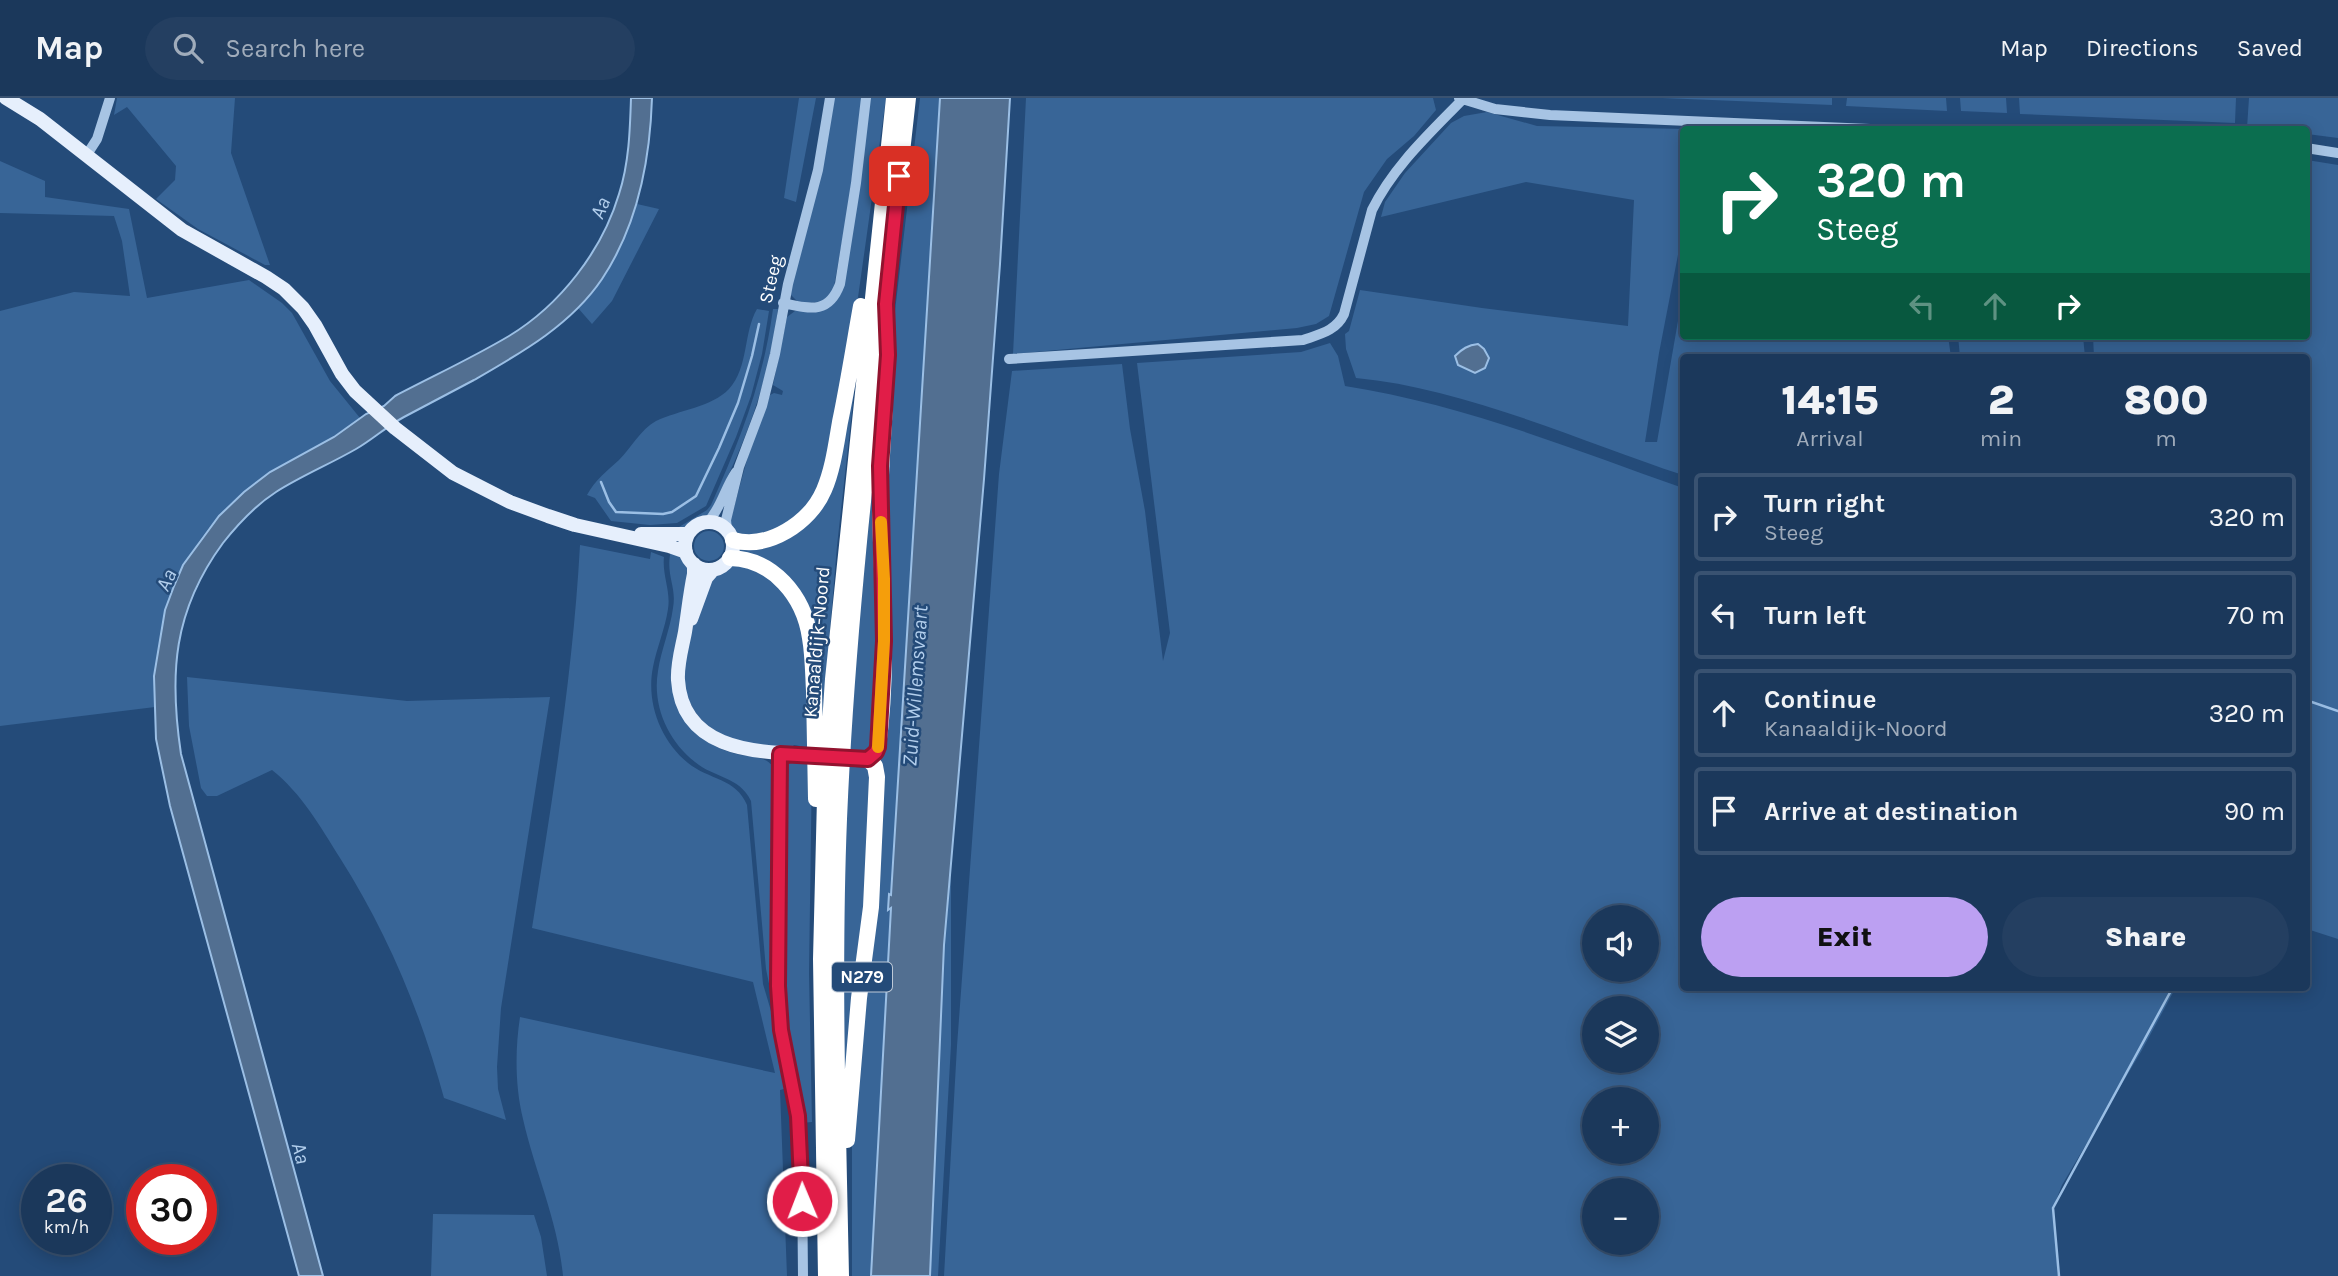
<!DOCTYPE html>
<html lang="en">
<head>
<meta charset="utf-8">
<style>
	:root { --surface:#1b385b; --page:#243f61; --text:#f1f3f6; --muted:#a0acbb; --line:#395271; --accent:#bca0f2 }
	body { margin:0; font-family:Karla,sans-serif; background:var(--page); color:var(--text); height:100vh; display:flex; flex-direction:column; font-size:26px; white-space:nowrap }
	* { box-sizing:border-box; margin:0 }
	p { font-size:23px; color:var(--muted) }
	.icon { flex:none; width:38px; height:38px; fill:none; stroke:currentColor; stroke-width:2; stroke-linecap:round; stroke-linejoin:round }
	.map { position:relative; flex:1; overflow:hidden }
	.drawer { position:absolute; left:1680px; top:256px; width:630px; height:637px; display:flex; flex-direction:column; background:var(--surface); border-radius:7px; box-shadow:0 4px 18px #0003,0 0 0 2px var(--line) }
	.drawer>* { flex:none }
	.guide { position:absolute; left:1680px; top:28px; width:630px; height:214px; border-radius:7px; box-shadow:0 4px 18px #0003,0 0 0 2px var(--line); background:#0b6e4f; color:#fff; overflow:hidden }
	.controls { position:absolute; left:1582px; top:807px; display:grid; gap:14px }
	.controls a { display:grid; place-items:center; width:77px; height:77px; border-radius:50%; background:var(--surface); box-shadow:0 4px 18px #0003,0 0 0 2px var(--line); font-size:35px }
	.speed { position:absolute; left:21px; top:1066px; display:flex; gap:14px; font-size:35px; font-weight:700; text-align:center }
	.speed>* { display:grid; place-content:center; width:91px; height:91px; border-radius:50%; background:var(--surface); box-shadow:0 4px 18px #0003,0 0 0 2px var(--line); line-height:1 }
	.speed small { font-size:18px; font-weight:400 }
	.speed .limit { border:10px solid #d22; background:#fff; color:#111 }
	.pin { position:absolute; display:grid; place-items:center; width:60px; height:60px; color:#fff; margin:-30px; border-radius:14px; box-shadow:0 4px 10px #0006 }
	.me { position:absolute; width:77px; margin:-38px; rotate:359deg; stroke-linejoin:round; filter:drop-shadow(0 0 5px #0008) }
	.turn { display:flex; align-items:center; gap:24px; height:147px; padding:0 21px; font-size:32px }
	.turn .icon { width:91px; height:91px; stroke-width:2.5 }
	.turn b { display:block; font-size:49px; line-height:60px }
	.lanes { display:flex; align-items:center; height:66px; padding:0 21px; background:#0003; justify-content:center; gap:35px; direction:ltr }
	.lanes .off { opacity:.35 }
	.eta { display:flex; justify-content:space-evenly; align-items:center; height:119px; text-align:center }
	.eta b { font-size:42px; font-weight:800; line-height:49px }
	.cta { display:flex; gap:14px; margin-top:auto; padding:14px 21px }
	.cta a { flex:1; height:80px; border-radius:42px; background:var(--accent); color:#111; font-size:28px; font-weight:800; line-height:80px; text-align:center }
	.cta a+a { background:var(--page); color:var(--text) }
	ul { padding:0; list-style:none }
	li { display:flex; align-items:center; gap:21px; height:88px; margin:0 14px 10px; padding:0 7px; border:4px solid var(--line); border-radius:7px }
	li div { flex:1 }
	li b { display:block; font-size:26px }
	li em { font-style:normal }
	header { display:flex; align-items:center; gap:42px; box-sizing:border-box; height:98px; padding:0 35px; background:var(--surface); border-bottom:2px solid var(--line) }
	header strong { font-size:33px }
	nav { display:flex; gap:38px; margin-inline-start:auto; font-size:24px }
	.search { width:490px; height:63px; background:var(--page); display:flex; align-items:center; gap:18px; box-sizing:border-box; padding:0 24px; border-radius:38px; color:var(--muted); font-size:26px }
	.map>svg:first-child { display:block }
</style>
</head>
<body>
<header>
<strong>Map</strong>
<div class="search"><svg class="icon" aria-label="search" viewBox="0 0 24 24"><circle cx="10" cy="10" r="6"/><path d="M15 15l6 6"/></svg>Search here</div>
<nav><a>Map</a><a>Directions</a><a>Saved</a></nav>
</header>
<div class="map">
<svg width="2338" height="1178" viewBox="0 0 2338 1178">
	<rect width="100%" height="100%" fill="#244b79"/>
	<path fill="#386597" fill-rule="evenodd" d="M117,0H235L231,55L270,167H265L198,131L156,101L175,82L176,68L127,9L114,17Z
		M799,0H816L796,104L784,100Z
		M834,0H863L848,110L833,194L823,204L799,205L791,197L790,191Z
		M870,0H886L853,235L831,358L808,410L768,437H738L731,426V420L748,358L770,297L774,295L782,297L783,293L773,287L787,219L795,213L835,204Z
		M920,0H940L891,798L889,797L888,812L891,810L871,1178H852V1046L876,663L886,323L893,230Z
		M1026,0H1433L1436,12L1414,38L1387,61L1364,94L1329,218L1316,226L1297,230L1013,256Z
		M1662,0H1832V7Z
		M1847,0H1946L1947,13L1846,8Z
		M1960,0H2006L2007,15L1961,13Z
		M2019,0H2236L2235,25L2020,16Z
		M2249,0H2338V40L2307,36L2306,32L2247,30Z
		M1487,14L1537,28L1686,31L1684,32L1683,131L1659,255L1645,344H1657L1683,194L1684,238H1948L1951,259H1684L1683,377C1580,343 1464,290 1356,280L1346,251L1345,236L1349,233L1360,192L1482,210L1628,228L1634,102L1526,84L1381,119L1385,104L1405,75L1451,25L1464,18Z
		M2307,62L2338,67V841L2307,831L2306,259H2094L2093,238H2306Z
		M0,63L45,83V99L129,111L147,200L249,182L282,205L292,215L330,283L360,320C335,338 309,354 283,370C270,378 254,385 243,395C178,449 153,527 155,609L0,628V213L74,194L130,198L122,143L114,118L0,115Z
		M637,106L659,111L612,203L592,226L578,210C605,177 623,147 637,106Z
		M757,211L769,213L762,256L751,298L736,339L706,408L677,425L650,427L611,423L595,400L587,397C595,382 607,373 619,362C631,350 641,331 656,323C679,312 712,309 729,291C749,269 743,235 757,211Z
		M773,211H778C769,285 743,352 708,418L696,423L684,431L679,429L707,412L711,407C741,340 763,284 773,211Z
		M1958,238H2083L2085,259H1960Z
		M860,241L837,448L819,665L803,505L736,455L737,448L812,416Z
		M1330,245L1338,258L1345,288C1462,306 1572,351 1683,390L1684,889H2176L2142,952L2062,1087L2053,1110L2058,1178H944L957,948L999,376L1012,273L1122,266L1130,331L1145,413L1163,563L1170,535L1137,265L1301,254ZM1647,819V872H1594V819ZM1647,910V962H1594V910ZM1594,1001H1647V1054H1594ZM1594,1092H1647V1144H1594Z
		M877,345L875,641L866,654V652H848L855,562Z
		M694 448a15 15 0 1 1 30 0a15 15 0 1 1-30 0Z
		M580,447L650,461L651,454L664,459C662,477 671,493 668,511C665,531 657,549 653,569C646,604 660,642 688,665C709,682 736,680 747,707L763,886L779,940L789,984L784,991L780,992L787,1178H563C558,1123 535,1074 523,1021C515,988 515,952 520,919L775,975L753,884L532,830C552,703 573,576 580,447Z
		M671,452L681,457L690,475L672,581C676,622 701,649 741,657C755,659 767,659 775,671L774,910L766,871L751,703C739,678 714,680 695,664C668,643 652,608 658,573C661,552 670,532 673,510C677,488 665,477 671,452Z
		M736,465L777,482L803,526L812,650L794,647L791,650C777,648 762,648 748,646C733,643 716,635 705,625C664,589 694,525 708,483L715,477Z
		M187,579L407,603L550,599L501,910L497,969L498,991L506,1022L444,1000C421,915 387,834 340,760C320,728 302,696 272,672L217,698H207L201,690L189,628Z
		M791,664L812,665L809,875L812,1024L801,1025L782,910L785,675L786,668Z
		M847,668L864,670L865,668L871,676L868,809L846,1020L842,875Z
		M951,772V947L938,1178H930L944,848Z
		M433,1116L534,1117L541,1139L547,1178H431Z"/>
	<path fill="#526f91" stroke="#9bbfe5" stroke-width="2" d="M631,0H652C650,64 638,127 602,181C571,227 521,255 474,282C451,294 427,307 404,319C387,328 372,342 356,351C330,366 301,378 276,394C256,407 238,426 223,445C173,513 169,576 181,656L323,1178H299L170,708L156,641L154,578L165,512L174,488L183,467L219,418L244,394L270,374L334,339L366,316L384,308L395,298C433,278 472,260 509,238C560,207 602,153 619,96C629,65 630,32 631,0Z
		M940,0H1010L1000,166L984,381L944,847L930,1178H871L891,810L888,812L889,796L891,797Z
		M1478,246L1484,251L1489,260L1485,270L1475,275L1458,267L1455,258C1462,251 1468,247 1478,246Z"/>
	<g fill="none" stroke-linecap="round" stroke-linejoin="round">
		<path stroke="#9bbfe5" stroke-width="2.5" d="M601,384L609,404L616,414L663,416L672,414L696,398L719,350L738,305L752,258L759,226
			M2306,602L2338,613
			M2059,1178L2053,1110L2173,889"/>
		<path stroke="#a7c4e4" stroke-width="10" d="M1459,0L1495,11L1550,17L1893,32
			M2306,50L2338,55
			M86,58L97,41L110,0
			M783,205C811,211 829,216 840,186L856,85L866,0
			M1009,261L1303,242C1320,236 1336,233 1344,216L1372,112C1393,69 1429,36 1462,2
			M708,424C721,410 725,390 736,374
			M727,432L726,422L739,369L762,308L775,256L788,186L818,72L830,0
			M780,656L778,888L781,932L798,1018L802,1078L803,1178"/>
		<path stroke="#e6effc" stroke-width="14" d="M6,0L40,21L182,132L266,179L284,191L303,210L315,227L342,276L355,293L395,330L453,375L510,404L548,418L575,427L669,448L686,454
			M685 448a24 24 0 1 1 48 0a24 24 0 1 1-48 0Z
			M641,436H688
			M694,466V476C690,495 688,515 685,534C682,550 677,566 678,582C682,649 751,655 802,656
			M691,521L706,480L713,472"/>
		<path stroke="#fff" stroke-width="16" d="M733,442C768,452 810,425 824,392C833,371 836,347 840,324C848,286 854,247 861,208
			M730,460C773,461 804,498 810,540C813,557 813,575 814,593C815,629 815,665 816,701
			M847,1042L859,900L871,809L877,679L875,668L868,661L876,654L878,649C889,571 882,492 880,414C880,378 883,343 885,307
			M826,1178L821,861L825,700L833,581L894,0
			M841,1178C838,1026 833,873 839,721C849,480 882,240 908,0"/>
		<path stroke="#e6effc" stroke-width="14" d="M802,656L856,660"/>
	</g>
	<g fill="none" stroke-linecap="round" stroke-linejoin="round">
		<g stroke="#92132f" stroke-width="18">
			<path id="route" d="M802,1103L798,1018L781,932L778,888L780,656L868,661L876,654L878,649L884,543L880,368L888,257L886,206L899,78"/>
		</g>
		<use href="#route" stroke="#e11d48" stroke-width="12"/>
		<path stroke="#f59e0b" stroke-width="12" d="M878,649L884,543V481L881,424"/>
	</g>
	<g text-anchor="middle" stroke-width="5" stroke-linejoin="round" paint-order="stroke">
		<rect fill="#244b79" stroke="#bdc9d7" stroke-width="2" x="832" y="864.5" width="60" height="29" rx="5"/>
		<g font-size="18" font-weight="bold" fill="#fff">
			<text x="862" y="885">N279</text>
		</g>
		<g font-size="19" fill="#fff" stroke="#244b79">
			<text transform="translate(770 181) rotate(-77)" y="7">Steeg</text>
			<text transform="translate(816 544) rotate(-85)" y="7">Kanaaldijk-Noord</text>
		</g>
		<g font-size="21" font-style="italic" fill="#b2ceec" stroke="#244b79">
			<text transform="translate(600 110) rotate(-67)" y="7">Aa</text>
			<text transform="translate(166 482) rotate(-65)" y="7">Aa</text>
			<text transform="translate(915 588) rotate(-86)" y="7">Zuid-Willemsvaart</text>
			<text transform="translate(301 1055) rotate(75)" y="7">Aa</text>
		</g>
	</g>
</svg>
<div class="controls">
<a><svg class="icon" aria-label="sound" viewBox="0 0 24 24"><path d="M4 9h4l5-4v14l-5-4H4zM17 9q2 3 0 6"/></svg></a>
<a><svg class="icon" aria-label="layers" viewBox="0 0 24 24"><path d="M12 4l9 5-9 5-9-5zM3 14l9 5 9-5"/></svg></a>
<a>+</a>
<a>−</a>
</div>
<div class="speed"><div>26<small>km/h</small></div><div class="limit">30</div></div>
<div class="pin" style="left:899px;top:78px;background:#d93025"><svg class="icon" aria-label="arrive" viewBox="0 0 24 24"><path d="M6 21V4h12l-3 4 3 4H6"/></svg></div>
<svg class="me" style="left:802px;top:1103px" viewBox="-20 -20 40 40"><circle r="17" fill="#e11d48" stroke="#fff" stroke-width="3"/><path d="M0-11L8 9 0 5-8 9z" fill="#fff"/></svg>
<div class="guide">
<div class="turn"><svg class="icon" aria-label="right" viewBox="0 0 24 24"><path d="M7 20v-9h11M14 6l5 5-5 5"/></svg><div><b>320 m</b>Steeg</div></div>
<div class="lanes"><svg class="icon off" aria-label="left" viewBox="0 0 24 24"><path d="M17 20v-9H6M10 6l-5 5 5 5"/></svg><svg class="icon off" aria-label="ahead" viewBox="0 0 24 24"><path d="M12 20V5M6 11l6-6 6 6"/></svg><svg class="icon" aria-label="right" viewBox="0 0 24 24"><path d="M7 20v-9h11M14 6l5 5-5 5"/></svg></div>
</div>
<section class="drawer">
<div class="eta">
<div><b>14:15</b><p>Arrival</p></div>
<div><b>2</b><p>min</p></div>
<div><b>800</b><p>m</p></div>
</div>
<ul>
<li><svg class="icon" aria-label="right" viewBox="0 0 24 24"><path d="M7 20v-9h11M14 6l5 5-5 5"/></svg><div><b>Turn right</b><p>Steeg</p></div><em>320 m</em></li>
<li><svg class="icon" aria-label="left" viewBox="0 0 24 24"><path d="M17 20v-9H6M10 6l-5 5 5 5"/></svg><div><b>Turn left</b></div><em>70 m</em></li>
<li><svg class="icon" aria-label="ahead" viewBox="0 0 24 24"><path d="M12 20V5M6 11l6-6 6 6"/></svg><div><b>Continue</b><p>Kanaaldijk-Noord</p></div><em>320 m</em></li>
<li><svg class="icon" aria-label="arrive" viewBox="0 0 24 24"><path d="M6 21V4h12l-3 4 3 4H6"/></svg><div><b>Arrive at destination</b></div><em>90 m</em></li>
</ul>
<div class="cta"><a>Exit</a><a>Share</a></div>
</section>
</div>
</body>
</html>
